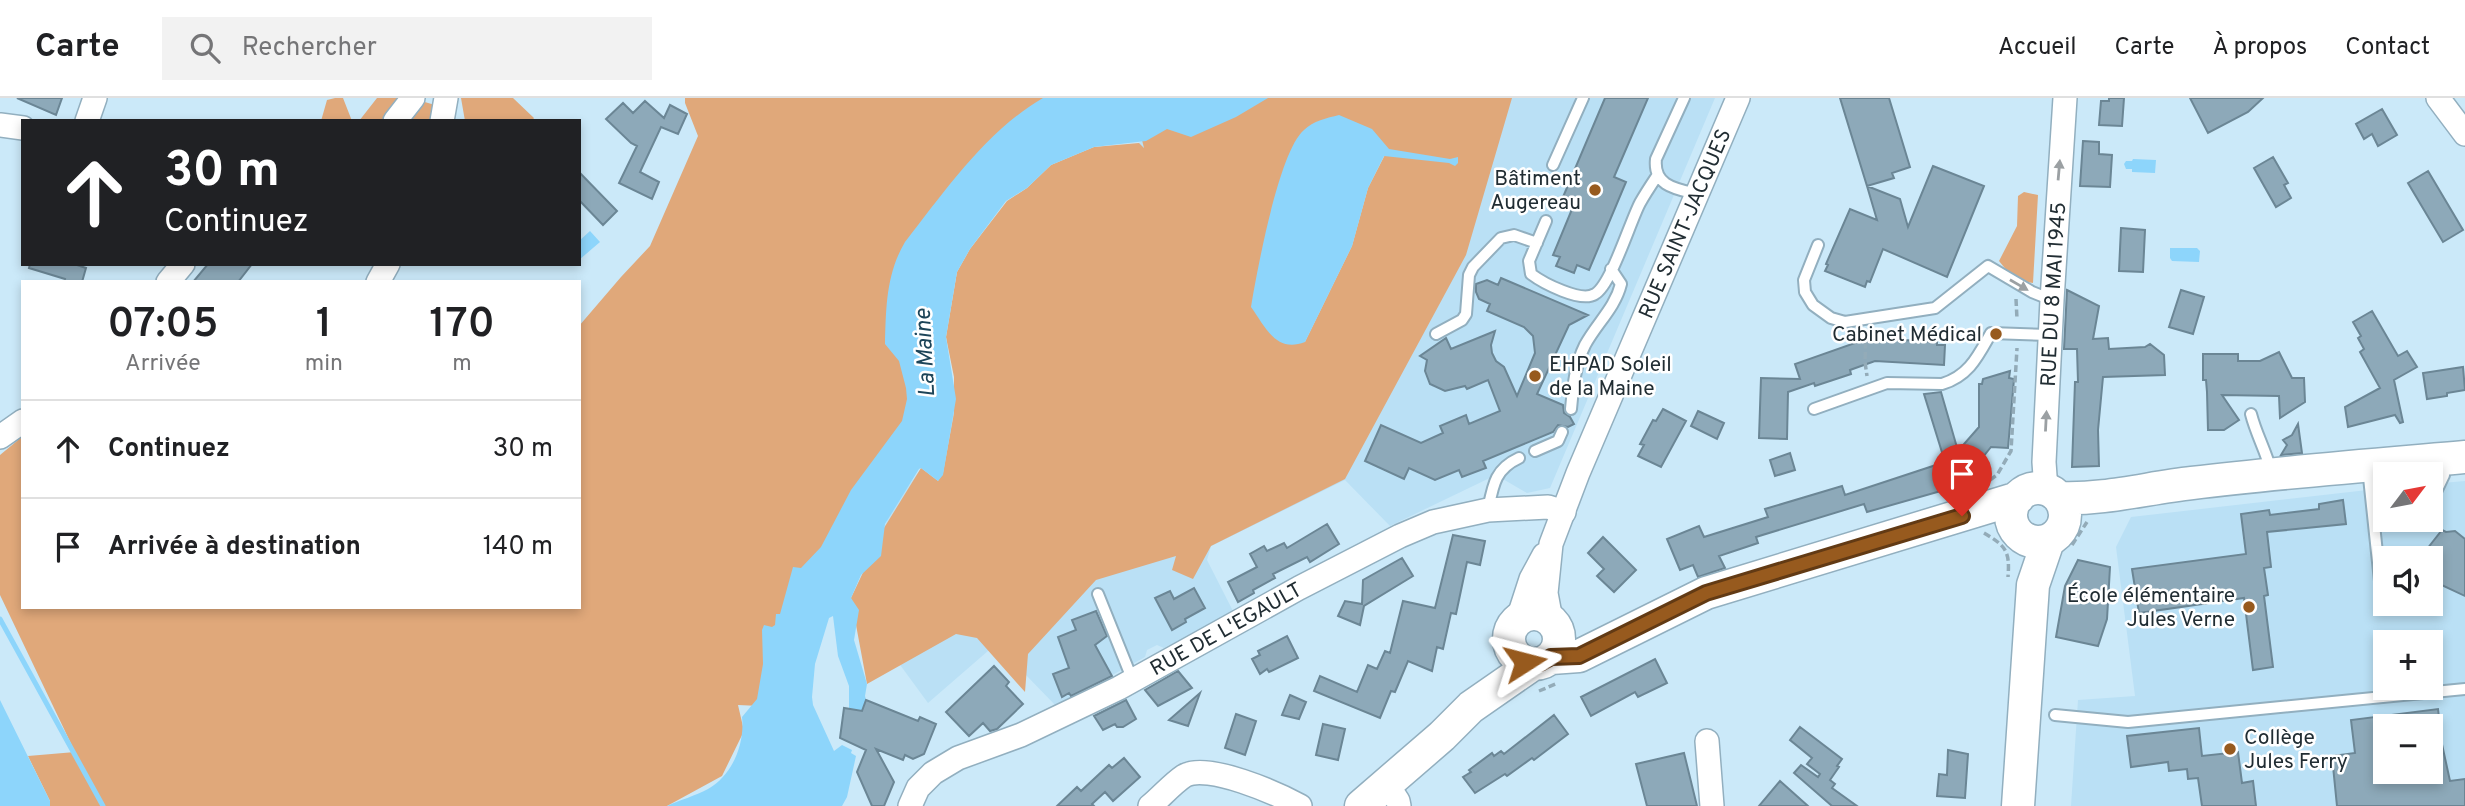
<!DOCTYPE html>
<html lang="fr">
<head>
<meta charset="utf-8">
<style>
	:root { --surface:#fff; --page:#f2f2f2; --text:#202124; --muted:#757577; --line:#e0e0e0 }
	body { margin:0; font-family:Overpass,sans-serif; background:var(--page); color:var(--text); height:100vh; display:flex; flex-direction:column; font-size:26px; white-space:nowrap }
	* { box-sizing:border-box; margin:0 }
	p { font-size:23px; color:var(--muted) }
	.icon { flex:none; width:38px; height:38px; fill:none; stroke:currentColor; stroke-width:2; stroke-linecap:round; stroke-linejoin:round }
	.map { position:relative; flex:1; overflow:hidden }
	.details { position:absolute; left:21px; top:182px; width:560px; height:329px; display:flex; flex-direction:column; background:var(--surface); border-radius:0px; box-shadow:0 4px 10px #0003 }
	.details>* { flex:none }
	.top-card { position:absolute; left:21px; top:21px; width:560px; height:147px; border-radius:0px; box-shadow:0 4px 10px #0003; background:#202124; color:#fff; overflow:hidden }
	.needle { width:46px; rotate:58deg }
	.fabs { position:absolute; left:2373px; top:364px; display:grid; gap:14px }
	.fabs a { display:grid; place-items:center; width:70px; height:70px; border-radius:0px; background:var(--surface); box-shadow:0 4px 10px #0003; font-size:35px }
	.pin { position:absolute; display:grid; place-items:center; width:60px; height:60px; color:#fff; margin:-72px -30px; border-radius:50% 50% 50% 0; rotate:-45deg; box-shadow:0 0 7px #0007 }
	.pin .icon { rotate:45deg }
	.me { position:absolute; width:77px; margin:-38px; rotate:81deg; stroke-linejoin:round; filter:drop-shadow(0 0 5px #0008) }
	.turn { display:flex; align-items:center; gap:24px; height:147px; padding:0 28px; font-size:32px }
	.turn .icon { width:91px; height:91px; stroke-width:2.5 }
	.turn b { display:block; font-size:49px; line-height:60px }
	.eta { display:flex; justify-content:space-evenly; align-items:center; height:119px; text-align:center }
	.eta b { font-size:42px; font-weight:600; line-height:49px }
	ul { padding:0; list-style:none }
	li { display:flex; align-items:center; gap:21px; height:98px; padding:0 28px; border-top:2px solid var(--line) }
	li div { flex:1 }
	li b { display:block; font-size:26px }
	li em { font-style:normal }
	header { display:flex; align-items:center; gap:42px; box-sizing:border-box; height:98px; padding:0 35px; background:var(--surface); border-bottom:2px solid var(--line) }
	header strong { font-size:33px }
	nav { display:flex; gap:38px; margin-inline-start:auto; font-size:24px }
	.search { width:490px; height:63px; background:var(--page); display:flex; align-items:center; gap:18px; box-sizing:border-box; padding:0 24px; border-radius:0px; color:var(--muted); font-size:26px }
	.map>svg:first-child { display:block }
</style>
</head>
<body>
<header>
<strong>Carte</strong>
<div class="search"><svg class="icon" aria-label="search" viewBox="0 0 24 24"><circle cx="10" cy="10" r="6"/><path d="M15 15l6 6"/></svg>Rechercher</div>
<nav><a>Accueil</a><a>Carte</a><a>À propos</a><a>Contact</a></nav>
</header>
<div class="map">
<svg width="2465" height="708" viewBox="0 0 2465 708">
	<rect width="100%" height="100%" fill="#cbe9f9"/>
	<path fill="#bae0f5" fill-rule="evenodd" d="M1268,0H1715L1550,390L1527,395L1496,377L1390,428L1345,382L1211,448L1207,462L1234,515L1164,550L1157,547L1147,552L1145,559L1056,608L996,546L928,605L851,500L893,410L921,370L1034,81Z
		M2465,383V708H2071L2078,602L2135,598L2116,449L2131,419L2385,390V422H2431V386ZM2385,460H2431V506H2385ZM2385,544H2431V590H2385ZM2385,628H2431V674H2385Z"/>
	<path fill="#e0a87a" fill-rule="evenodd" d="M335,0H343L352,23H321L327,2Z
		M377,0H411L435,7L440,23H399L393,12L383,23H359Z
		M461,0H513L534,20L532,23H465Z
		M685,0H1127L965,97L917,324L760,608L738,607L744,633L722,678L667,708H50V703L28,658L75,654L0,497V357L23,338V509H579V228L621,179L650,148L698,38L685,5Z
		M1246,0H1512L1466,157L1345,381L1211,448L1193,481L1172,472L1176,458L1096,482L1028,556L1025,594L977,540L956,536L867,586L851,500L884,430L921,370L938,383L943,375L954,315V279L946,239L957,174L970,151L1007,103L1027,90L1051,67L1094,49L1139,45L1144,50L1140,34ZM1388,51L1368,90L1352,148L1305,244L1286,67Z
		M2024,94L2038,97L2033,185C2017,183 2009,176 1999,163L2017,128L2018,98Z"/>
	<path fill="#8dd5fb" d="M1043,0H1268L1236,19L1191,39L1167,31L1146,43L1094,49L1051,67L1027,90L1006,103L970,151L957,174L946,239L956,301L943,377L938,383L921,370L919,371L885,426L881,458L861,477L851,500L859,512L854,542L867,586L865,598L866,602L862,613L849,611V588L838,558L833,518L829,520L815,566L812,599L813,607L834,653L842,647L852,652L851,655L856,658L847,699L842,708H667C680,702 695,698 708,691C733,677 745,645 742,619L757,601L763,566L762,532L764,527L772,529L775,527L776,516H780L793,469L801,470L821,449L851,392L902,323L907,301L906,290L899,263L885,246C886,210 886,176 905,144C945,93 986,33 1043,0Z
		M1339,17L1372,31L1389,51L1450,61L1458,59V65L1455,68L1449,65L1384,58L1368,90L1352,148L1305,244C1276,255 1266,230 1251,209C1257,173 1279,53 1304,32C1313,23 1327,20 1339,17Z
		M2133,61L2156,62L2155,75L2132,74V71H2126L2124,66L2126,63H2132Z
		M590,133L600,144L579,162V143Z
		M2170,150H2197L2200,153L2199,164L2172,163L2170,160Z
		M0,602L50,703V708H0Z"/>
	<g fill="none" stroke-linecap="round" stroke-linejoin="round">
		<path stroke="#8dd5fb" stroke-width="5" d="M0,521L103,708"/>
	</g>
	<path fill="#8da9b9" stroke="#6b8695" stroke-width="2" fill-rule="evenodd" d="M17,0H62L56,17Z
		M1605,0H1648L1614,79L1626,84L1589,172L1577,167L1574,175L1556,168L1560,159L1553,157L1575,104L1563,99Z
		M1840,0H1889L1910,69L1892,75L1894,80L1867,88Z
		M2109,0H2124L2122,28L2099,27L2101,3H2109Z
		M2190,0H2263L2248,14L2208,35Z
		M645,3L664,20L670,7L687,16L678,36L661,29L640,74L659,84L652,101L619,85L637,48L631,45L606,21L623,5L633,15Z
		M2382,11L2397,37L2378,48L2372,36L2364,41L2356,26Z
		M2083,43L2099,44V56L2112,57L2110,89L2080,88Z
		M2273,59L2288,85L2284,87L2291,100L2276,109L2254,70Z
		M1933,68L1984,88L1947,179L1883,151L1870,184L1867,183L1865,189L1825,173L1828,167L1826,166L1850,111L1877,122L1867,88L1900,101L1908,129Z
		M2428,73L2463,132L2443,144L2408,85Z
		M579,74L617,113L603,127L579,102Z
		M2121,130L2145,132L2143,174L2119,173Z
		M30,166H74L86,170L82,184H64L65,181L29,170Z
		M208,166H252L238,184H193Z
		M1501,180L1588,217L1569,227L1537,296L1563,307L1564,315L1570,319L1574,326L1568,329L1558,327L1553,334L1483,363L1486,370L1462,379L1459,372L1435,382L1409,370L1404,381L1365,363L1381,327L1421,345L1443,335L1440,328L1466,317L1469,326L1500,313L1488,282L1467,291L1465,288L1445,293L1430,286L1425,273L1427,262L1420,258L1446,240L1451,251L1495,233L1491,247L1492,255L1496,263L1504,269L1517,298L1535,255L1533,238L1524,229L1487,213L1490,206L1479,201L1476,194V186L1487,182L1498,187Z
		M2067,192L2099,208L2093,241L2108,240L2109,251L2145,249L2150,246L2164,257L2165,277L2103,279L2098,332L2099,368L2072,369L2075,284H2078L2077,251H2064Z
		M2181,192L2204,199L2193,236L2169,229Z
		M2372,213L2398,258L2407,253L2417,269L2394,282L2403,324L2400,325L2395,317L2348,329L2345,309L2380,290L2360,254L2364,251L2358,240L2361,238L2353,224Z
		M1869,240L1937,244V247H1945L1944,267L1875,263L1850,272L1851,276L1815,288L1814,285L1788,294L1787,341L1759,340L1761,280L1800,281L1795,266Z
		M2279,254L2292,280H2304L2305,304L2280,320L2279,298L2222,297L2239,322L2224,332H2208L2207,294L2206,282H2203V256H2238V263H2260Z
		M2463,269L2465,292L2447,295V298L2427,301L2423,275Z
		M2010,273L2009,280L2014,281L2008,350L1991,349L1979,364L1983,381L1867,414L1864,406L1756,439L1758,445L1719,458L1725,470L1698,479L1693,467L1680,472L1667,441L1699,428L1704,439L1768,419L1765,411L1842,388L1845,397L1945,364L1924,296L1941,294L1958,353L1979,329V286H1982L1983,281Z
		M1663,311L1686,323L1661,369L1638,358L1644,347L1640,346L1653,322L1656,323Z
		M1698,313L1724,325L1717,341L1691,328Z
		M2298,326L2302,355L2281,357L2287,347L2283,342L2292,337Z
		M1790,355L1795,372L1775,378L1770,362Z
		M2343,402L2346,426L2267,434L2271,469L2264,470L2268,497L2264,498L2273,569L2253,572L2244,500L2139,515L2132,471L2246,456L2241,416L2269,412L2270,417L2319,411V406Z
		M1327,426L1339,446L1310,464L1307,459L1273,476L1275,480L1253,492L1254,495L1238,504L1228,484L1257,469L1250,456L1264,448L1267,453L1284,445L1287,450Z
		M2442,432L2446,434L2455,433L2465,441V498L2431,482V460H2420Z
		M1453,437L1485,443L1480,467L1467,464L1456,516L1451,515L1443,551L1437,549L1432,573L1408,563L1395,594L1391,593L1380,620L1314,593L1320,578L1357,594L1368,567L1377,571L1385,553L1390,555L1403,503L1435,510Z
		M1603,439L1636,472L1614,494L1597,478L1604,471L1588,455Z
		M1402,460L1413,478L1364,508L1360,527L1338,518L1345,503L1362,506L1363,482Z
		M2078,462L2110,469L2107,521L2098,548L2056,539L2065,488Z
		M1194,490L1205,510L1185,521L1186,524L1172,532L1155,500L1170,493L1174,501Z
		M1096,513L1107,538L1095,547L1112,578L1071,598L1069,595L1062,599L1053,576L1069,570L1058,539L1076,532L1072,522Z
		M1287,538L1298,560L1269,574L1267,571L1260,576L1252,561L1260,557L1258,553Z
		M1655,561L1667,585L1638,599L1635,594L1591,618L1581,599Z
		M994,568L1009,584L1006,588L1023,606L997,631L990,633L983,625L969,638L946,614Z
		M1178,573L1192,590L1158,608L1145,592Z
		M1200,595L1188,628L1169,622Z
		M1290,597L1306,604L1299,621L1282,617Z
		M866,602L918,623L920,619L936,626L924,656L913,661L905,657L903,662L876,651L894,684L884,708H872L857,674L866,652L840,640L844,610L862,613Z
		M1126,602L1136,621L1123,629H1117L1115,626L1103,632L1094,618Z
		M2438,611L2440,628H2438L2450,683L2465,681V708H2337L2332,658L2355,655L2351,622ZM2385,628H2431V674H2385Z
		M1236,616L1256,623L1245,657L1225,650Z
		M1554,617L1568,636L1534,662L1532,660L1507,678L1505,676L1475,695L1463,679L1471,674L1469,672L1492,655L1494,658L1501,653L1504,656Z
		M1323,626L1345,631L1338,662L1316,657Z
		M1800,629L1842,661L1837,668L1839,669L1830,682L1835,686L1832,690L1857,708H1832L1794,675L1801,667L1818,679L1820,676L1807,666L1812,660L1790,642Z
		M2199,630L2202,658L2238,654L2242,685L2253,683L2256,708H2202L2198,680L2188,681L2187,671L2169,673L2168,664L2131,669L2127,638Z
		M1948,652L1968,656L1965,700L1937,698L1939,676L1947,677Z
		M1684,655L1697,708H1647L1636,666Z
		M1124,660L1140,679L1113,703L1105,694L1092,706L1094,708H1057L1077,689L1081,693L1109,667L1112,670Z
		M1780,683L1808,708H1759Z"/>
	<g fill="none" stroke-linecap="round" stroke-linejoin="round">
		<g stroke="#92afbf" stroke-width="14">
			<path id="service" d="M1684,0L1656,61C1653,88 1676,91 1697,96
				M1553,67L1583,0
				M1546,123L1529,163L1531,176C1543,185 1581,205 1595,196C1611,187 1630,124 1640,105C1645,96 1651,87 1657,78
				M1818,147L1804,182L1805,194L1813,207L1831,220L1845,224L1935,210L1988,168L2032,194L2052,202
				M1436,236L1462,222L1466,216L1469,177L1473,169L1501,140L1514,137L1537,145
				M1571,311C1573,289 1575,267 1585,247C1597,225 1615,210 1621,186L1611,171
				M1814,311L1887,285L1942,286C1969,278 1978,258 1991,235L2050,237
				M2251,316C2256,336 2266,353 2271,373
				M1535,353L1558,343L1562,334
				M2368,370L2380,483
				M2431,400H2433L2444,377L2443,363
				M1488,412C1493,387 1495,371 1519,360
				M1098,496L1133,583
				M2055,617L2128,624L2465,591"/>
		</g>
		<g stroke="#92afbf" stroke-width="26">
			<g id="minor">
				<path d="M2438,0L2465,36"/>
				<path d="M87,23L95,0"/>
				<path d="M395,23L413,0"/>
				<path d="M442,23L446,0"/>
				<path d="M0,27L23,30"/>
				<path d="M168,184L183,166"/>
				<path d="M378,184L388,166"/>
				<path d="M0,339L23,323"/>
				<path id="s1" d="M2046,392L2044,364L2052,202L2065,0"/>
				<path d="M1518,521L1531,481L1544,457"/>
				<path id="s2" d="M1551,522L1546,495L1551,446L1578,375L1738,0"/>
				<path d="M1707,643L1712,708"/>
				<path d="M1387,686L1398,703L1399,708"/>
				<path id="s3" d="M910,708L918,690L933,675L958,660L1021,637L1119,590L1299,490L1400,438L1433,424L1488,412L1548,409L1564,414"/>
				<path d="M1150,708C1161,699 1172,686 1184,678C1207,664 1278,696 1300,708"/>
			</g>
		</g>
		<g stroke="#92afbf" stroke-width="35">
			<path id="secondary" d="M2011 417a27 27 0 1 1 54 0a27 27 0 1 1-54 0Z
				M2059,400C2104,402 2147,390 2192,385C2283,374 2374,367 2465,359
				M1509 541a25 25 0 1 1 50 0a25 25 0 1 1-50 0Z
				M1551,560L1579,558L1706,495L2018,400
				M1361,708L1442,638L1471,609L1533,566
				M2018,708L2033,487L2048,443"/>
		</g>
		<path stroke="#93abb8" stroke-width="3.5" stroke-dasharray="7 3.5" stroke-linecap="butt" d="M2016,201L2017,221
			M1866,233L1865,264L1867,278
			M1990,382L1997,377L2011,353L2017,250
			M1984,435C2006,448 2010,453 2008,479
			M2072,447L2087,424
			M1539,593L1558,585"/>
		<use href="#service" stroke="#fff" stroke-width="10"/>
		<use href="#minor" stroke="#fff" stroke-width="23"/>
		<use href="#secondary" stroke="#fff" stroke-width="32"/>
	</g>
	<defs><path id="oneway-solid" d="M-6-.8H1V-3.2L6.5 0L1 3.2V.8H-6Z" transform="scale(1.75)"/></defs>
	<g fill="#9ba0a3">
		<use href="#oneway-solid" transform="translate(2059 72) rotate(-85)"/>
		<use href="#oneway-solid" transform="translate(2019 187) rotate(30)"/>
		<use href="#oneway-solid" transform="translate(2046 323) rotate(-87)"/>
	</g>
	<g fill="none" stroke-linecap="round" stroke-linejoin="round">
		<g stroke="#623a14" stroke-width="18">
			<path id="route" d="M1525,564L1540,565L1551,559L1579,558L1706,495L1962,418"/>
		</g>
		<use href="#route" stroke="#975a1e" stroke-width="12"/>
	</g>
	<g fill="#975a1e" stroke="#fff" stroke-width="2.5">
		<circle cx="1595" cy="92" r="7"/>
		<circle cx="1996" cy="236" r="7"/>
		<circle cx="1535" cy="278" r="7"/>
		<circle cx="2249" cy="509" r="7"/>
		<circle cx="2230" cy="651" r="7"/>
	</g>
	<g text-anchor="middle" stroke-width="5" stroke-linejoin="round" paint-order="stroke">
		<g font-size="21" fill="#212d33" stroke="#fff" text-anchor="end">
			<text x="1581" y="87">Bâtiment<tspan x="1581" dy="24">Augereau</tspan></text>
			<text x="1982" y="243">Cabinet Médical</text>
			<text x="1549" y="273" text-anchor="start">EHPAD Soleil<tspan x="1549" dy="24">de la Maine</tspan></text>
			<text x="2235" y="504">École élémentaire<tspan x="2235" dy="24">Jules Verne</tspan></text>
			<text x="2244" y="646" text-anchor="start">Collège<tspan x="2244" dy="24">Jules Ferry</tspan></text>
		</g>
		<g font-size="21" fill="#212d33" stroke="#fff">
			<text dy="7" stroke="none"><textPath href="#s2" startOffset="424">RUE SAINT-JACQUES</textPath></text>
			<text dy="7" stroke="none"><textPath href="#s1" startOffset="196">RUE DU 8 MAI 1945</textPath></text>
			<text dy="7" stroke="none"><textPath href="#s3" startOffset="368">RUE DE L'EGAULT</textPath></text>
		</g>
		<g font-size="23" font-style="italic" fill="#1c4458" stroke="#fff">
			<text transform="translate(924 255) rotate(-93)" y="8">La Maine</text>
		</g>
	</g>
</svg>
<div class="fabs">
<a><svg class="needle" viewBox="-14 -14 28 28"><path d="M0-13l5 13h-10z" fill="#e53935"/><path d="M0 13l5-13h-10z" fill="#757577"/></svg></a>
<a><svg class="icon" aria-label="sound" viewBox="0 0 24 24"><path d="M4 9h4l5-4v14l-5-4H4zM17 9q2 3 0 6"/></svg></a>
<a>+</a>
<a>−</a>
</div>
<div class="pin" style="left:1962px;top:418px;background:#d93025"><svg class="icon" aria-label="arrive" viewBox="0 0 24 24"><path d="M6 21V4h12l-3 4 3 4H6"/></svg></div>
<svg class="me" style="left:1525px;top:564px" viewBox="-20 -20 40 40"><path d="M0-17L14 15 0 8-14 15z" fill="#975a1e" stroke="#fff" stroke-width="4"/></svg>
<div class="top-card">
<div class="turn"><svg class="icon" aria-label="ahead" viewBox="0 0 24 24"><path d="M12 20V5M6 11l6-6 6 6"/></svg><div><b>30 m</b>Continuez</div></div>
</div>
<section class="details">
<div class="eta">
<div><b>07:05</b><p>Arrivée</p></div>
<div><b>1</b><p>min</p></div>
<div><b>170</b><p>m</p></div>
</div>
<ul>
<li><svg class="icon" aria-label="ahead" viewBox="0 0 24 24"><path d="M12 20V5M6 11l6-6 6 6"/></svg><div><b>Continuez</b></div><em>30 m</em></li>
<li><svg class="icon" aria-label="arrive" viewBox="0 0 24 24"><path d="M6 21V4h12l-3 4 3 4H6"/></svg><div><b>Arrivée à destination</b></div><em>140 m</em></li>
</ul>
</section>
</div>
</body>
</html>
